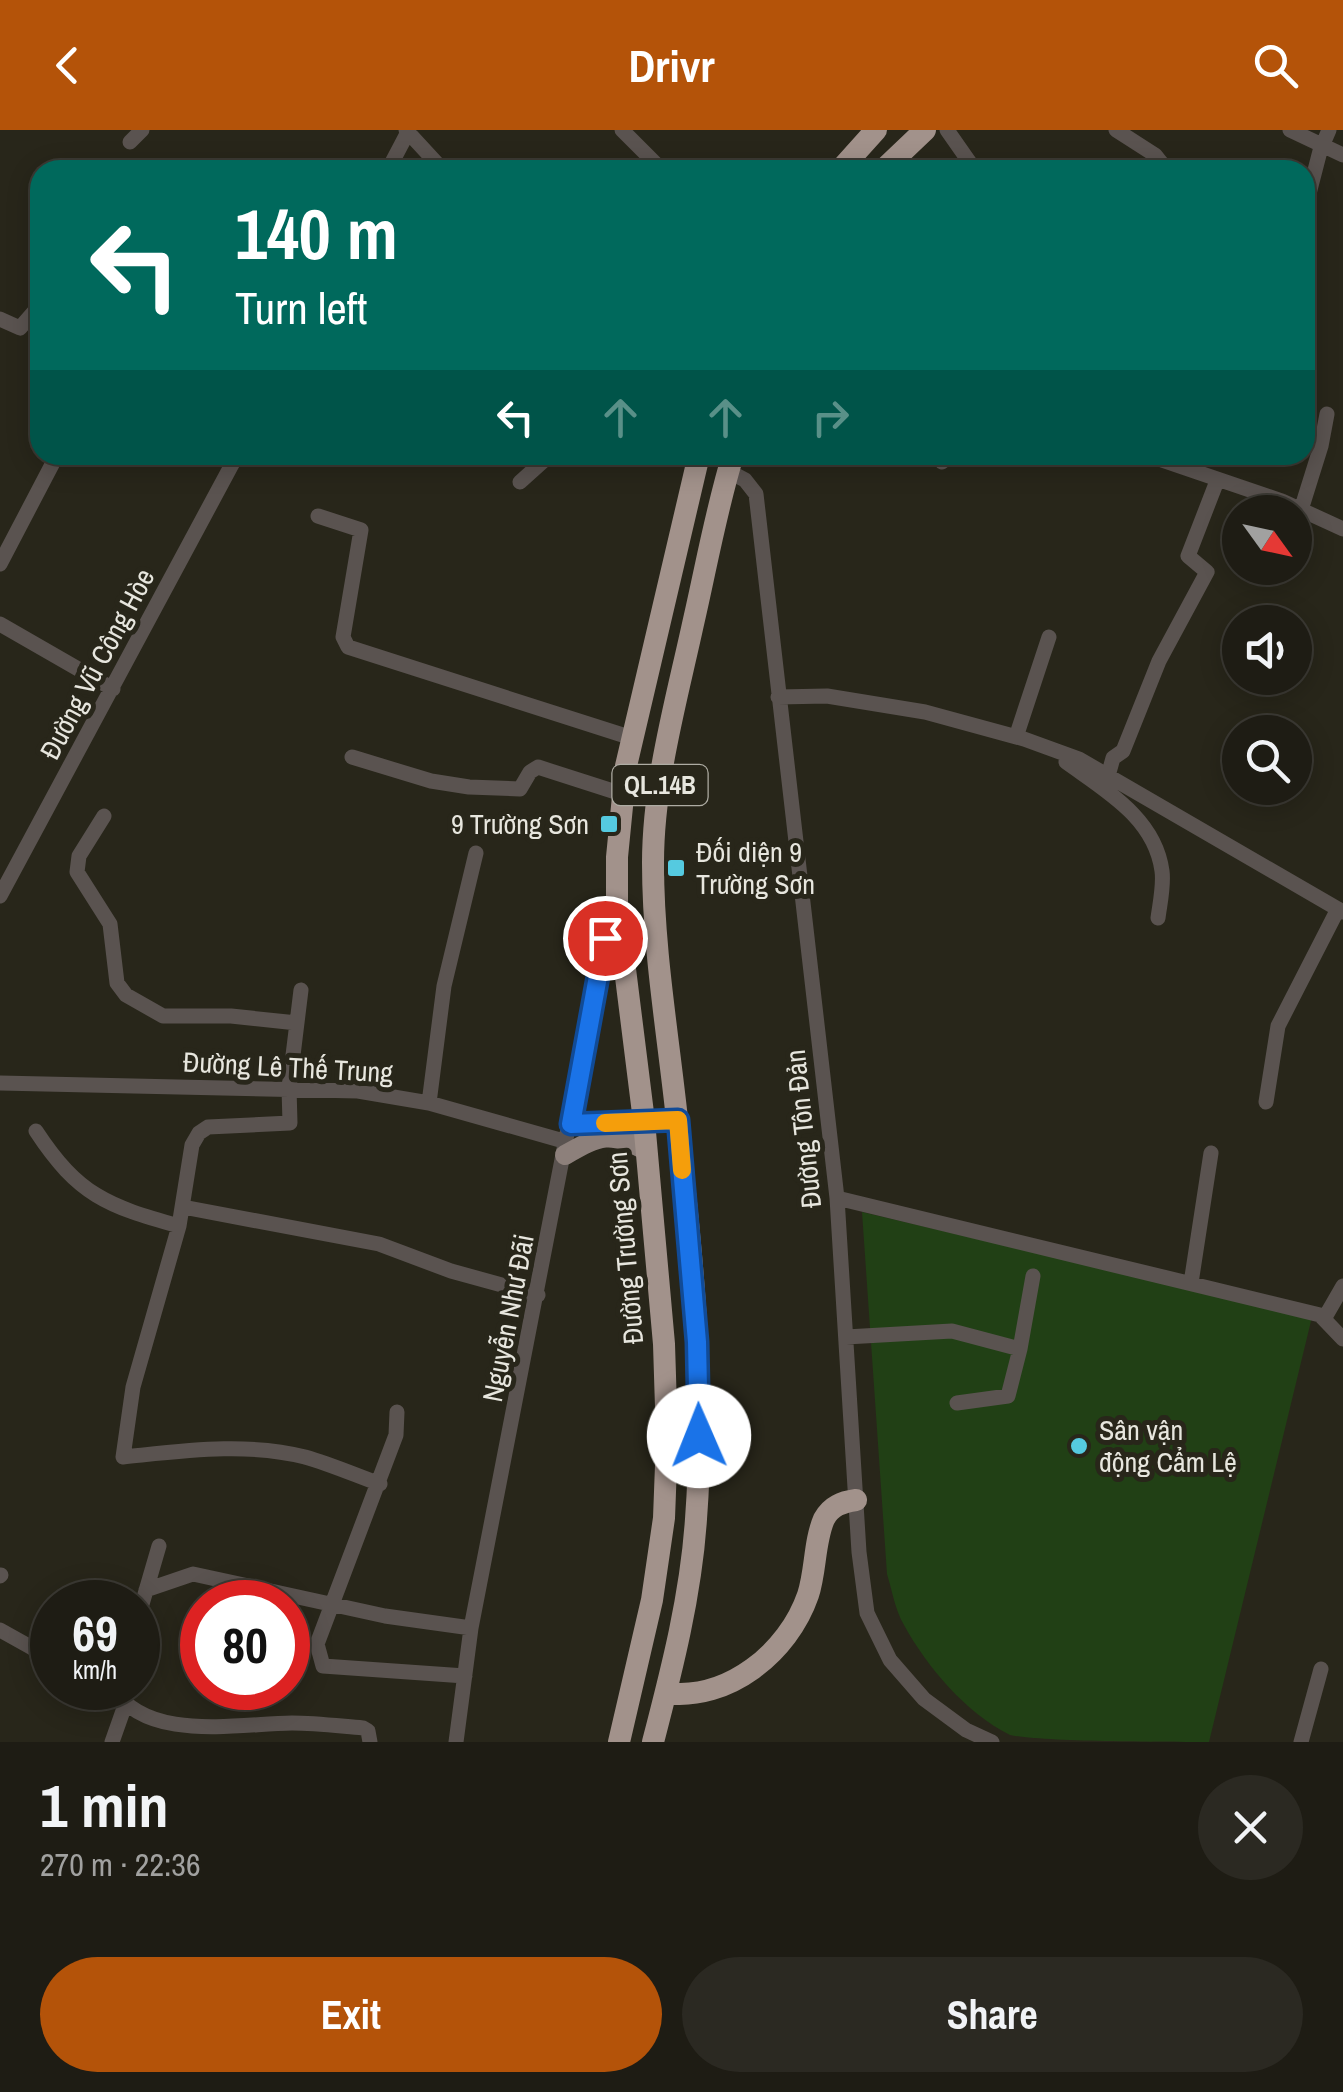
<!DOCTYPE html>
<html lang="en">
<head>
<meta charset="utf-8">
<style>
	:root { --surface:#1e1c14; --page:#2b2922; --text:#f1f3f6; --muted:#a1a1a0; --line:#3c3a34; --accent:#b45309 }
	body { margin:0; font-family:"Archivo Narrow",sans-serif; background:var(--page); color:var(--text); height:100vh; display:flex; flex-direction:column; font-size:38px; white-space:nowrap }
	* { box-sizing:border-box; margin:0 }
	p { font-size:32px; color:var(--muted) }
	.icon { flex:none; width:55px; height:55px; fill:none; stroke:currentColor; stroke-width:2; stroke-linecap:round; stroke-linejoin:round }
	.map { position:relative; height:1612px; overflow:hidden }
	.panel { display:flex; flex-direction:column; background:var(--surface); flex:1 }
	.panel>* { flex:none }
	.banner { position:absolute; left:30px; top:30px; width:1285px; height:305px; border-radius:30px; box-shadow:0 5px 25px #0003,0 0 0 2px var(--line); background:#00695c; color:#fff; overflow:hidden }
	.needle { width:65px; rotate:123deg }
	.fabs { position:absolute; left:1222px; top:365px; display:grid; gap:20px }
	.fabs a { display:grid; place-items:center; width:90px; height:90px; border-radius:50%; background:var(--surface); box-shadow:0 5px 25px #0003,0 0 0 2px var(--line); font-size:50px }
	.speed { position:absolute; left:30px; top:1450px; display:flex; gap:20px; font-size:50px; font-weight:700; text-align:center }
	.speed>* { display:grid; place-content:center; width:130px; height:130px; border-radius:50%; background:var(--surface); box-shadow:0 5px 25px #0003,0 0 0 2px var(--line); line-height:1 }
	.speed small { font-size:25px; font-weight:400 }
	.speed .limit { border:15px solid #d22; background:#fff; color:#111 }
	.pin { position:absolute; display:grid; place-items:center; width:85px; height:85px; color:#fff; margin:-42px; border:5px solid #fff; border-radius:50%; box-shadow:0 2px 10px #0007 }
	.me { position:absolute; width:110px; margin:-55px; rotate:359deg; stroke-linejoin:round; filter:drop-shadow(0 0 8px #0008) }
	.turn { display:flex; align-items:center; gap:35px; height:210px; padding:0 40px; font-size:45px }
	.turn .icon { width:130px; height:130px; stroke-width:2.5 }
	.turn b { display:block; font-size:70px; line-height:85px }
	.lanes { display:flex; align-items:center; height:95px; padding:0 40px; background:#0003; justify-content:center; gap:50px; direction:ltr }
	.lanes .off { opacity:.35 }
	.round { display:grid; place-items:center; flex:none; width:105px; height:105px; border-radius:52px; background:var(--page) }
	.overview { display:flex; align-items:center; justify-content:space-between; height:170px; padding:0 40px }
	h1 { font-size:60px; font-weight:700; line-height:75px }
	.primary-button { display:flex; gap:20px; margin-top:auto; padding:20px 40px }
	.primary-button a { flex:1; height:115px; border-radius:60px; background:var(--accent); color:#fff; font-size:40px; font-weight:700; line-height:115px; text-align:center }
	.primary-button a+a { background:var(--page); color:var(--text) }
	header { display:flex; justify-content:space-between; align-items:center; height:130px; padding:0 40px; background:var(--accent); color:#fff; font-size:45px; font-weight:700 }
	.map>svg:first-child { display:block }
</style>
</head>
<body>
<header><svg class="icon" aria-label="back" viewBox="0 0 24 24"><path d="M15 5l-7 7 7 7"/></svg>Drivr<svg class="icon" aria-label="search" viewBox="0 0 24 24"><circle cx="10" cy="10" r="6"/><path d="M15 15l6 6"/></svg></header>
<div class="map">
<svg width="1343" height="1612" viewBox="0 0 1343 1612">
	<rect width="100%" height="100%" fill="#28261a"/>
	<path fill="#214015" d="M862,1082L1312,1187L1209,1612C1167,1612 1041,1612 1010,1605C966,1583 927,1537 904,1495C895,1480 892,1460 887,1444Z"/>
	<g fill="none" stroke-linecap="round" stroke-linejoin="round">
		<path stroke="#5a5350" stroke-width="15" d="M406,0L443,40
			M622,0L662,40
			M947,0L975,40
			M1116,0L1155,25L1167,40
			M1290,0L1343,25
			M130,12L142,0
			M388,40L409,0
			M1305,79L1320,21L1329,0
			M0,189L20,198L40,175
			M1147,325L1282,371L1343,399
			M942,332L944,325
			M728,341L745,350L756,364L837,1068L859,1422L867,1483L890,1530L924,1569L966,1600L992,1612
			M520,352L550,325
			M1301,380L1321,316L1327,284
			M318,386L361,400L343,507L348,517L632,608
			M0,434L57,325
			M0,494L113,559
			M778,567L827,566L925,582L1024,609L1079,629L1343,782
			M1016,607L1049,507
			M352,627L431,651L469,657L520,659L530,642L538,637L622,664
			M1066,632C1106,661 1155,688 1162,741C1164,755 1160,773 1158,788
			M1108,646L1113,628L1123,621L1159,531L1207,442L1188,426L1217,351
			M104,686L79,726L77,742L110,794L117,853L126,865L163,886H231L297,893
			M0,766L237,325
			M301,860L289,958L290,993L208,997L199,1003L192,1015L179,1096L133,1257L123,1327C183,1321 246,1312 305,1327C330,1334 355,1345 380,1354
			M0,953L358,961L429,973L567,1012
			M1266,972L1278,896L1338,779
			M429,973L444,856L476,723
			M571,994L677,990
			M36,1001C78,1065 107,1076 179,1096
			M837,1068L1320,1185L1343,1209
			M183,1077L379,1114L451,1141L538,1165
			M1191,1153L1211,1023
			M1324,1189L1343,1156
			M846,1207L952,1201L1020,1219L1033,1146
			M957,1273L1008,1266L1020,1219
			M397,1282L396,1305L317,1514L323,1536L465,1546
			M0,1446L1,1445
			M146,1460L193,1444L385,1486L471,1498
			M138,1488L159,1416
			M0,1500L52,1529
			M113,1558C147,1612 233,1594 292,1593C315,1593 339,1596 363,1598L368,1601L370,1612
			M112,1612L124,1578
			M456,1612L471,1498L605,808L616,779
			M1301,1612L1321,1539"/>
		<path stroke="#8d807b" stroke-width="20" d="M565,1025C600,1005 610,1000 647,1021"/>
		<path stroke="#a2928b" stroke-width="22" d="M840,40L876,0
			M883,40L925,0
			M666,1563C728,1571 788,1523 808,1465C816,1441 814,1412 824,1389C831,1376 842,1372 856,1370
			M619,1612L652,1470L664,1388L667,1309L664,1214L644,991L617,775V727L626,636L699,325
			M653,1612C672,1539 691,1465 696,1389C706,1258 692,1120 677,989C668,904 653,819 653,733C653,653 676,572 693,494C706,438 716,380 733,325"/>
	</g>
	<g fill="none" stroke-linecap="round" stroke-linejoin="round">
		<g stroke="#114b97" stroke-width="25">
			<path id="route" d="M605,808L571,994L678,990L697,1212L699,1306"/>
		</g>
		<use href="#route" stroke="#1a73e8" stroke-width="18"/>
		<path stroke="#f59e0b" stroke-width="18" d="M605,993L678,990L682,1040"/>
	</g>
	<g fill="#55cae0" stroke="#28261a" stroke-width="4">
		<rect x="599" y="684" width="20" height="20" rx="5"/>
		<rect x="666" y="728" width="20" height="20" rx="5"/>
		<circle cx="1079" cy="1316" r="10"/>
	</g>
	<g text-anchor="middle" stroke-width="10" stroke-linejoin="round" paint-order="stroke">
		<rect fill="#28261a" stroke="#aeaca3" stroke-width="2.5" x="612.5" y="635" width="95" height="40" rx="8"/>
		<g font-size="25" font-weight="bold" fill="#e7e6de">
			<text x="660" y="664">QL.14B</text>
		</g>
		<g font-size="28" fill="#e7e6de" stroke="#28261a">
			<text transform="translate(97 534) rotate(-62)" y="10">Đường Vũ Công Hòe</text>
			<text transform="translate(288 937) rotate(3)" y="10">Đường Lê Thế Trung</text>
			<text transform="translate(803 999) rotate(-96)" y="10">Đường Tôn Đản</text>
			<text transform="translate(625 1118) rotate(-95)" y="10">Đường Trường Sơn</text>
			<text transform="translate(508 1188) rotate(-79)" y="10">Nguyễn Như Đãi</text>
		</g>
		<g font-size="28" fill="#e7e6de" stroke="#28261a" text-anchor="start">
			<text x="589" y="704" text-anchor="end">9 Trường Sơn</text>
			<text x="696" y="732">Đối diện 9<tspan x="696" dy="32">Trường Sơn</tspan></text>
			<text x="1099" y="1310">Sân vận<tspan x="1099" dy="32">động Cẩm Lệ</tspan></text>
		</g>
	</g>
</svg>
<div class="fabs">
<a><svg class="needle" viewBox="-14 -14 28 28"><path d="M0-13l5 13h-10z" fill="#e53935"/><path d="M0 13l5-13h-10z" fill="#a1a1a0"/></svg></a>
<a><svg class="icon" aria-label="sound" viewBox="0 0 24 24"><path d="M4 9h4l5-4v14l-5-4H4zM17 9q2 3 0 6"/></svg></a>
<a><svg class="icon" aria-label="search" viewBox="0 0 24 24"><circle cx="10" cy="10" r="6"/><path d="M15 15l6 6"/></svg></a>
</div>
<div class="speed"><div>69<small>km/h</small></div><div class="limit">80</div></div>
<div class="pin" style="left:605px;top:808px;background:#d93025"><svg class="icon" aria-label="arrive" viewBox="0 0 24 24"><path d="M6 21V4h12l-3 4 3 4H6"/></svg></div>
<svg class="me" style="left:699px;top:1306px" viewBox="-20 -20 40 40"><circle r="19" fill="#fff"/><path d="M0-13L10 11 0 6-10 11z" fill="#1a73e8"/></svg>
<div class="banner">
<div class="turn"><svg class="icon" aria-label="left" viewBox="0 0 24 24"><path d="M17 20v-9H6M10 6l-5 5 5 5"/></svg><div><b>140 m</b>Turn left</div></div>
<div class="lanes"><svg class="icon" aria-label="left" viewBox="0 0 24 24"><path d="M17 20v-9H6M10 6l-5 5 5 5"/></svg><svg class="icon off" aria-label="ahead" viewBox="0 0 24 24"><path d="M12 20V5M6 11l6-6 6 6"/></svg><svg class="icon off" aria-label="ahead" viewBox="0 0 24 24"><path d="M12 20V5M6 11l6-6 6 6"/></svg><svg class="icon off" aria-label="right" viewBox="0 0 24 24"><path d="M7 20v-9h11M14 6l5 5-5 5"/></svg></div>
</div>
</div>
<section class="panel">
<div class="overview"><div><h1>1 min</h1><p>270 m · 22:36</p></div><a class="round"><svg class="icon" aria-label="close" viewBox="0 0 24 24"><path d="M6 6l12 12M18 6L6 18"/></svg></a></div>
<div class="primary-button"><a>Exit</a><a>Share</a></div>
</section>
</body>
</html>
